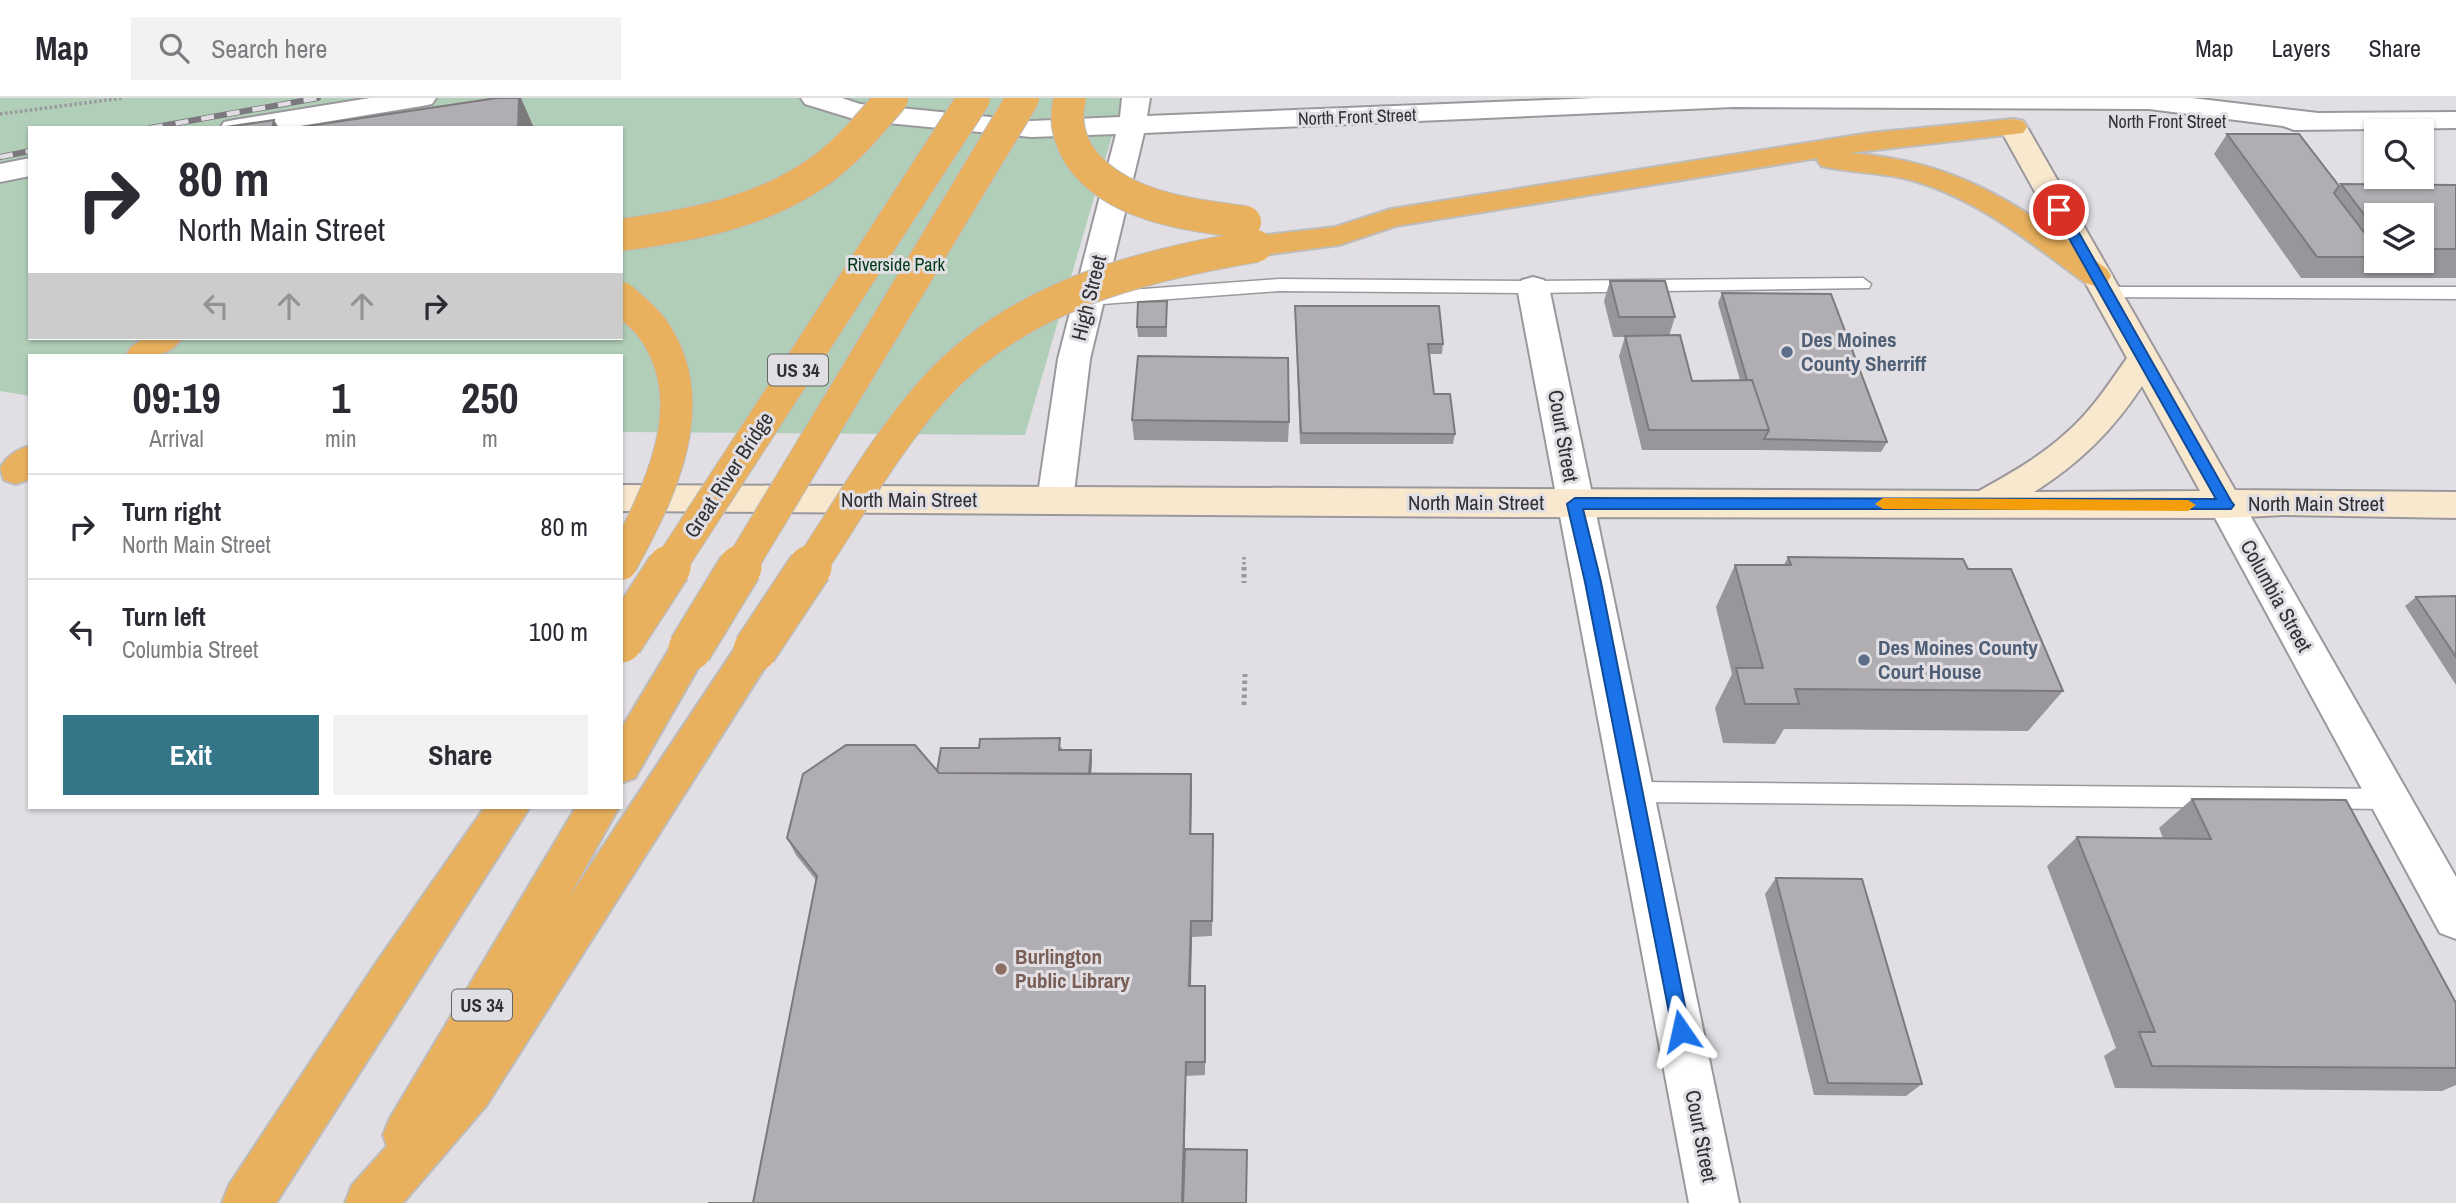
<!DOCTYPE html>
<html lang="en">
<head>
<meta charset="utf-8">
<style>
	:root { --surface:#fff; --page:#f2f2f3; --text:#2b2b33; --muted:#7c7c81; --line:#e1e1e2; --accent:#347688 }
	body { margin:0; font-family:"Archivo Narrow",sans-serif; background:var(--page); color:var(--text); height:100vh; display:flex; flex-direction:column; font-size:26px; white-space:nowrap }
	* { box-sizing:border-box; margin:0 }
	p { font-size:23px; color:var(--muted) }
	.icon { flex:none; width:38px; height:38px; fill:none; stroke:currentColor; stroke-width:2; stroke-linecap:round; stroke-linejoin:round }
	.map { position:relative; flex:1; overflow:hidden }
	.panel { position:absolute; left:28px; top:256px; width:595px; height:455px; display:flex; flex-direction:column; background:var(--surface); border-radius:0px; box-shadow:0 2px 5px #0004 }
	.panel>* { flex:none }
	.guide { position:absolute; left:28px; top:28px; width:595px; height:214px; border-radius:0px; box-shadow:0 2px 5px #0004; background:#fff; color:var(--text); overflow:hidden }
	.controls { position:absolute; left:2364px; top:21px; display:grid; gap:14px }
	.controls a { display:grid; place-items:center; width:70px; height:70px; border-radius:0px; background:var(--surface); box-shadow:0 2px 5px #0004; font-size:35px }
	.pin { position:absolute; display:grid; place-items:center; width:60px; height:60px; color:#fff; margin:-30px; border:4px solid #fff; border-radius:50%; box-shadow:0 2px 7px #0007 }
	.me { position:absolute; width:77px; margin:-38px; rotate:349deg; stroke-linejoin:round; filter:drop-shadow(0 0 5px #0008) }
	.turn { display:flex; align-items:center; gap:24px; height:147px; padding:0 35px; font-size:32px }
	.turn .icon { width:91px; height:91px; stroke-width:2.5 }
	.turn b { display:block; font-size:49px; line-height:60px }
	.lanes { display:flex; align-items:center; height:66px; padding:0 35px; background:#0003; justify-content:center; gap:35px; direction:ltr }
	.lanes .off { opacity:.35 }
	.eta { display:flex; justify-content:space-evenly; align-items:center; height:119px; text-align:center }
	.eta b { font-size:42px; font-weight:700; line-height:49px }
	.cta { display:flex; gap:14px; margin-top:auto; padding:14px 35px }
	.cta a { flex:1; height:80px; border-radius:0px; background:var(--accent); color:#fff; font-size:28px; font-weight:700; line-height:80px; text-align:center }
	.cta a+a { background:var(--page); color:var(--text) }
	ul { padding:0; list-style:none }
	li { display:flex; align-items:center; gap:21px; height:105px; padding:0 35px; border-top:2px solid var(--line) }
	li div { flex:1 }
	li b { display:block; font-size:26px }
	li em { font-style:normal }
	header { display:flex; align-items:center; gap:42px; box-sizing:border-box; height:98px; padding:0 35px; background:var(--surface); border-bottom:2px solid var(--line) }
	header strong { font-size:33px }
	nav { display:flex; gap:38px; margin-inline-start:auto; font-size:24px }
	.search { width:490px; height:63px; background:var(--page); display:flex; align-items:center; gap:18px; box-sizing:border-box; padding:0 24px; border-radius:0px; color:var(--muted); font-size:26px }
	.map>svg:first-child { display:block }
</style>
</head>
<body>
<header>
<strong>Map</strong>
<div class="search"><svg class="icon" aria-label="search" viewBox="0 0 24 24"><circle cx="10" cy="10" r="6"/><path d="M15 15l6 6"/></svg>Search here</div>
<nav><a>Map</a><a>Layers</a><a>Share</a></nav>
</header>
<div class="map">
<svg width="2456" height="1105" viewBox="0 0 2456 1105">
	<rect width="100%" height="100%" fill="#e2dfe4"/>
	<path fill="#b1cfb8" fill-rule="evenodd" d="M0,0H1123L1025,337L621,334V257H30V298L0,293ZM30,30H621V240H30Z"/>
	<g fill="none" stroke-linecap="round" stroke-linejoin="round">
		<g stroke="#9b989d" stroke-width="3">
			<path id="service" d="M1863,180L1871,186L1869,190L1533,195L1279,193L1089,207L1080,201L1089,195L1279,181L1533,183Z
				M2106,189H2456V201L2100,199L2097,195L2100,191Z
				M1634,684L2389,691L2397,694L2400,701L2397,708L2389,711L1634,704L1626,701L1623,694L1626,687Z"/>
		</g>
		<g stroke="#9b989d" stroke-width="4">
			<path id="minor" d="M370,0H436L432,6L422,8L288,30H220L224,24L234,22Z
				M801,0H842L860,6L1031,23L1120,19L1122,0H1150L1147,18L1596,0H2192L2318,15L2456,14V30L2294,32L2283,28L2149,11L1733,9L1144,35L1090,261L1073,403L1068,412L1055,416L1042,412L1037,403L1058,261L1116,36L1031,39L857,22L805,6Z
				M30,60V78L0,84V66Z
				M1533,179L1544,182L1549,189L1739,1105H1689L1517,189L1522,182Z"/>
		</g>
		<g stroke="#9b989d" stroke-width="4">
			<path id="tertiary" d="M2226,394L2239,398L2456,779V841L2440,835L2208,407L2213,398Z"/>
		</g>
		<g stroke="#9b989d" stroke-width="4">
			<path id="secondary" d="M2013,21L2023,23L2027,29L2235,392L2456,394V420L2283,417L2226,420L1504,419L621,413V387L1979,393C2009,376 2040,359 2065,336C2090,315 2108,287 2127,260L1999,29L2003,23ZM2142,288L2200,393L2034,394C2080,365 2113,332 2142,288Z"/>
		</g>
		<g stroke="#bdbdbd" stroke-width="4">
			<path id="motorway" d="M2013,21L2023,23L2027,29L2023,35L1849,55C1960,63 2020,108 2107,171L2111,178L2107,185L2096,188L2085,185C2030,144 1978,101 1911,82C1881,74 1850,75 1821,68L1817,62L1818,60L1396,128L1339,147L1256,158L1245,155L1241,148L1245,141L1256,138L1335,129L1391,111L1869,35Z
				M144,240H182C169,261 148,257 126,257L131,249Z
				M30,348V381L16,386L4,382L0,370C7,358 17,351 30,348Z
				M690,535L704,540L709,551L635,680L621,685V631L676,540Z
				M755,536L769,541L774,552L769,563L486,1008L403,1105H345L352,1087L387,1048L383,1037L390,1020L576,709H619L568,801L741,541Z
				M485,709H530L276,1105H222L229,1087L374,868Z"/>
		</g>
		<path stroke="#9a989c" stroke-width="3.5" stroke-dasharray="2.5 2.5" stroke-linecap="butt" d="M0,16L123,0
			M1244,459V471"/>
		<path stroke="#9a989c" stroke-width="5" stroke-dasharray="3.5 3.5" stroke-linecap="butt" d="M1244,469V485
			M1244,607L1245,576"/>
		<use href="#service" fill="#fff" fill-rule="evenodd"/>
		<use href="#minor" fill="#fff" fill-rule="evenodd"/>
		<use href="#tertiary" fill="#fff" fill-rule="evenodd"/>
		<use href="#secondary" fill="#f8e8ce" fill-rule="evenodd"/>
		<use href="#motorway" fill="#e9b15d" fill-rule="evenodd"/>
		<g stroke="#7b797d" stroke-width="6">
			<path id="rail" d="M150,30L318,0
				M0,59L30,53"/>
		</g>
		<use href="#rail" stroke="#e2dfe4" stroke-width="4.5" stroke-dasharray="13" stroke-linecap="butt"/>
		<g stroke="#bdbdbd" stroke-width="34" stroke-linecap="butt">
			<path id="motorway-bridge-far1" d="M1070,0C1064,21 1068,39 1079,57C1113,108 1189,117 1245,124
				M621,137C694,127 770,113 829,66C853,47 872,23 892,0
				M621,200C631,209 644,219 652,230C706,304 659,396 621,466
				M668,471L974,0
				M739,471L1023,0
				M809,471C849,411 885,346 933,292C1016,199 1138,168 1256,148"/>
		</g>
		<g stroke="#bdbdbd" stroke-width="46" stroke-linecap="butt">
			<path id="motorway-bridge" d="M621,543L669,469
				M690,551L740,469
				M755,552L810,469"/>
		</g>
		<use href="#motorway-bridge-far1" stroke="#e9b15d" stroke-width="32"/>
		<use href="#motorway-bridge" stroke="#e9b15d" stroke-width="43"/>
	</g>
	<path fill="#98969a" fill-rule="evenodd" d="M2227,36L2339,88L2341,86L2456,87V180H2301L2214,56ZM2376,117H2422V163H2376Z
		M1610,183L1675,219L1669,238L1692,283L1740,282L1718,205L1722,195L1887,344L1881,354L1760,352H1642L1619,258L1625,239H1613L1604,203Z
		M1167,203V239H1138L1137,229Z
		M1295,208L1443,246L1442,256H1429L1434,296L1455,336L1453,346H1300L1295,218Z
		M1132,322L1289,324L1288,344L1134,342Z
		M1788,459L1968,471L2063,593L2028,633L1784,631L1775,646L1723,645L1715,610L1732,576L1716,509L1735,467H1784Z
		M2456,498V587L2405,508L2416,499Z
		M1062,649V652L1092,661L1091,676H1191V736L1213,752L1212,838L1192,839L1191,888L1206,903L1205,977L1186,978L753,1105L816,782L796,757L787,740Z
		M2192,701L2456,905V987L2442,993L2115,990L2104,958L2116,950L2047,768L2077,739L2163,740L2159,730Z
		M1776,780L1922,986L1906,998L1814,997L1765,796Z"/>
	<path fill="#7c7a7d" d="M519,0H521L534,30H518Z
		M274,22L279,30H272Z
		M1091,652L1092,661L1090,693L1089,684Z
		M1191,676L1192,693L1191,752L1190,736Z
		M1191,823L1192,839L1190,903L1189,888Z
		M1186,964V978L1184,1105H1182Z"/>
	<path fill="#b1aeb3" stroke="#7c7a7d" stroke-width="2" d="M497,0H519L518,30H295Z
		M274,22L272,30H219Z
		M2227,36H2299L2339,88L2334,95L2376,150V159H2317Z
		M2341,86L2456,87V151H2422V117H2376V132Z
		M1610,183H1665L1675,219H1619Z
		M1722,195L1831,196L1887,344L1764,341L1769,332L1752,282H1747Z
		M1167,203L1166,229H1137L1138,204Z
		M1295,208H1439L1443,246H1428L1434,296H1450L1455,336L1301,335Z
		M1680,237L1692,283L1752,282L1769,332H1649L1625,238Z
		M1138,258L1288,260L1289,324L1132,322Z
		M1788,459L1963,461L1968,471H2011L2063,593L1795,591L1799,606H1745L1736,570H1763L1735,467H1791Z
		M2456,498V559L2416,499Z
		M1060,640L1059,652H1091L1089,676L939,675L937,673L941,650H979L980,641Z
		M846,647H915L939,675L1191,676L1190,736H1213L1212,823H1191L1189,888H1205V964H1186L1182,1105H708H753L817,778L787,740L803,676Z
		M2192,701L2346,702L2456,905V970L2152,968L2139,934H2155L2077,739L2211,741Z
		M1776,780L1862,781L1922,986L1828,985Z
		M1185,1051L1247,1052L1246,1105H1183Z"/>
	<path fill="#1a73e8" stroke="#114b97" stroke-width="2" d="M2059,109L2066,112L2231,403L2234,407L2231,411H1583L1601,484L1690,933L1687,940L1681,943L1674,940L1585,484L1567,406L1575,400L2216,401L2053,112Z"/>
	<path fill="#f59e0b" d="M1883,400L2188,402L2196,407L2188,413L1883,411L1875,406Z"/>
	<g fill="#5c6f8a" stroke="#e2dfe4" stroke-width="2.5">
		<circle cx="1787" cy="254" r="7"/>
		<circle cx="1864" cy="562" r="7"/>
	</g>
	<circle fill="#8d6e63" stroke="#e2dfe4" stroke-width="2.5" cx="1001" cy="871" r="7"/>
	<g text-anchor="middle" stroke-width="6" stroke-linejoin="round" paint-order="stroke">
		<g font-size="18" fill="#313032" stroke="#e2dfe4">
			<text transform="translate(1357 19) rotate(-2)" y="6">North Front Street</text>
			<text x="2167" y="30">North Front Street</text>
		</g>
		<g font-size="18" fill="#003919" stroke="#e2dfe4">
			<text x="896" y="173">Riverside Park</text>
		</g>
		<g fill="#e2dfe4" stroke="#666467" stroke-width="2">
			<rect x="768" y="256.5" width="60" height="31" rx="5"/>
			<rect x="452" y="891.5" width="60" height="31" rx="5"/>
		</g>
		<g font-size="19" font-weight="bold" fill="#313032">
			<text x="798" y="279">US 34</text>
			<text x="482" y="914">US 34</text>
		</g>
		<g font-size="21" fill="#313032" stroke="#e2dfe4">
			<text transform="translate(1089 200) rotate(-76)" y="7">High Street</text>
			<text transform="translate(1563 338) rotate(80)" y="7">Court Street</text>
			<text transform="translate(729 377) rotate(-57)" y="7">Great River Bridge</text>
			<text x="909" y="409">North Main Street</text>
			<text x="1476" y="412">North Main Street</text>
			<text x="2316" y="413">North Main Street</text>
			<text transform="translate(2276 498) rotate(61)" y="7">Columbia Street</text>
			<text transform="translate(1701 1038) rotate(79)" y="7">Court Street</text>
		</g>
		<g font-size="21" font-weight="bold" fill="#4e5e75" stroke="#e2dfe4" text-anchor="start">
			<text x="1801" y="249">Des Moines<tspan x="1801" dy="24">County Sherriff</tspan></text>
			<text x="1878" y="557">Des Moines County<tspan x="1878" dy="24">Court House</tspan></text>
		</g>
		<g font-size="21" font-weight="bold" fill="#785e54" stroke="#e2dfe4" text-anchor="start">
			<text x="1015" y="866">Burlington<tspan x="1015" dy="24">Public Library</tspan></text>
		</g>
	</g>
</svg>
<div class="controls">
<a><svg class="icon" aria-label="search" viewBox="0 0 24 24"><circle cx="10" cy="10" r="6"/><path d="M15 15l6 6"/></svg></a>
<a><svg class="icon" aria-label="layers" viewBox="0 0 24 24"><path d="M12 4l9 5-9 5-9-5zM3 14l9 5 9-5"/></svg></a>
</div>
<div class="pin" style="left:2059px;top:112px;background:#d93025"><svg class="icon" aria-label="arrive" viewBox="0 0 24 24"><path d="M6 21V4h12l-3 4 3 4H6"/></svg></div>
<svg class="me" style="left:1681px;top:933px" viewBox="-20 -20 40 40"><path d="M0-17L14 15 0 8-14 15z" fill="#1a73e8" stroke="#fff" stroke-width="4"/></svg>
<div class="guide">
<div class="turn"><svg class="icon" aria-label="right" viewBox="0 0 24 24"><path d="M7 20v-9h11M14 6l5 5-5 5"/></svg><div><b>80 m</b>North Main Street</div></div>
<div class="lanes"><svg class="icon off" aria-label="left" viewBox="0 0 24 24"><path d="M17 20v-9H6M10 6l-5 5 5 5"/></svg><svg class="icon off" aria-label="ahead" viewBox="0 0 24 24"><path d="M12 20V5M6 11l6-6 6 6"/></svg><svg class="icon off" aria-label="ahead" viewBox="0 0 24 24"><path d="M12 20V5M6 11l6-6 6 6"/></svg><svg class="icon" aria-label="right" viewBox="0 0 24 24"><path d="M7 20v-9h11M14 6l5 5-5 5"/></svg></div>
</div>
<section class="panel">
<div class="eta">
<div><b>09:19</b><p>Arrival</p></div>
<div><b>1</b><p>min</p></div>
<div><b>250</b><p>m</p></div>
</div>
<ul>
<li><svg class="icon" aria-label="right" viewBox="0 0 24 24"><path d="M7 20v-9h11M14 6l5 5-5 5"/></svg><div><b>Turn right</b><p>North Main Street</p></div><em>80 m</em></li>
<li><svg class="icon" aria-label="left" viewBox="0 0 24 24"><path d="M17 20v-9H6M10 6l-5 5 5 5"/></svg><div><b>Turn left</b><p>Columbia Street</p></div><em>100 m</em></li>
</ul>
<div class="cta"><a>Exit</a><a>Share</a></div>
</section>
</div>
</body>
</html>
